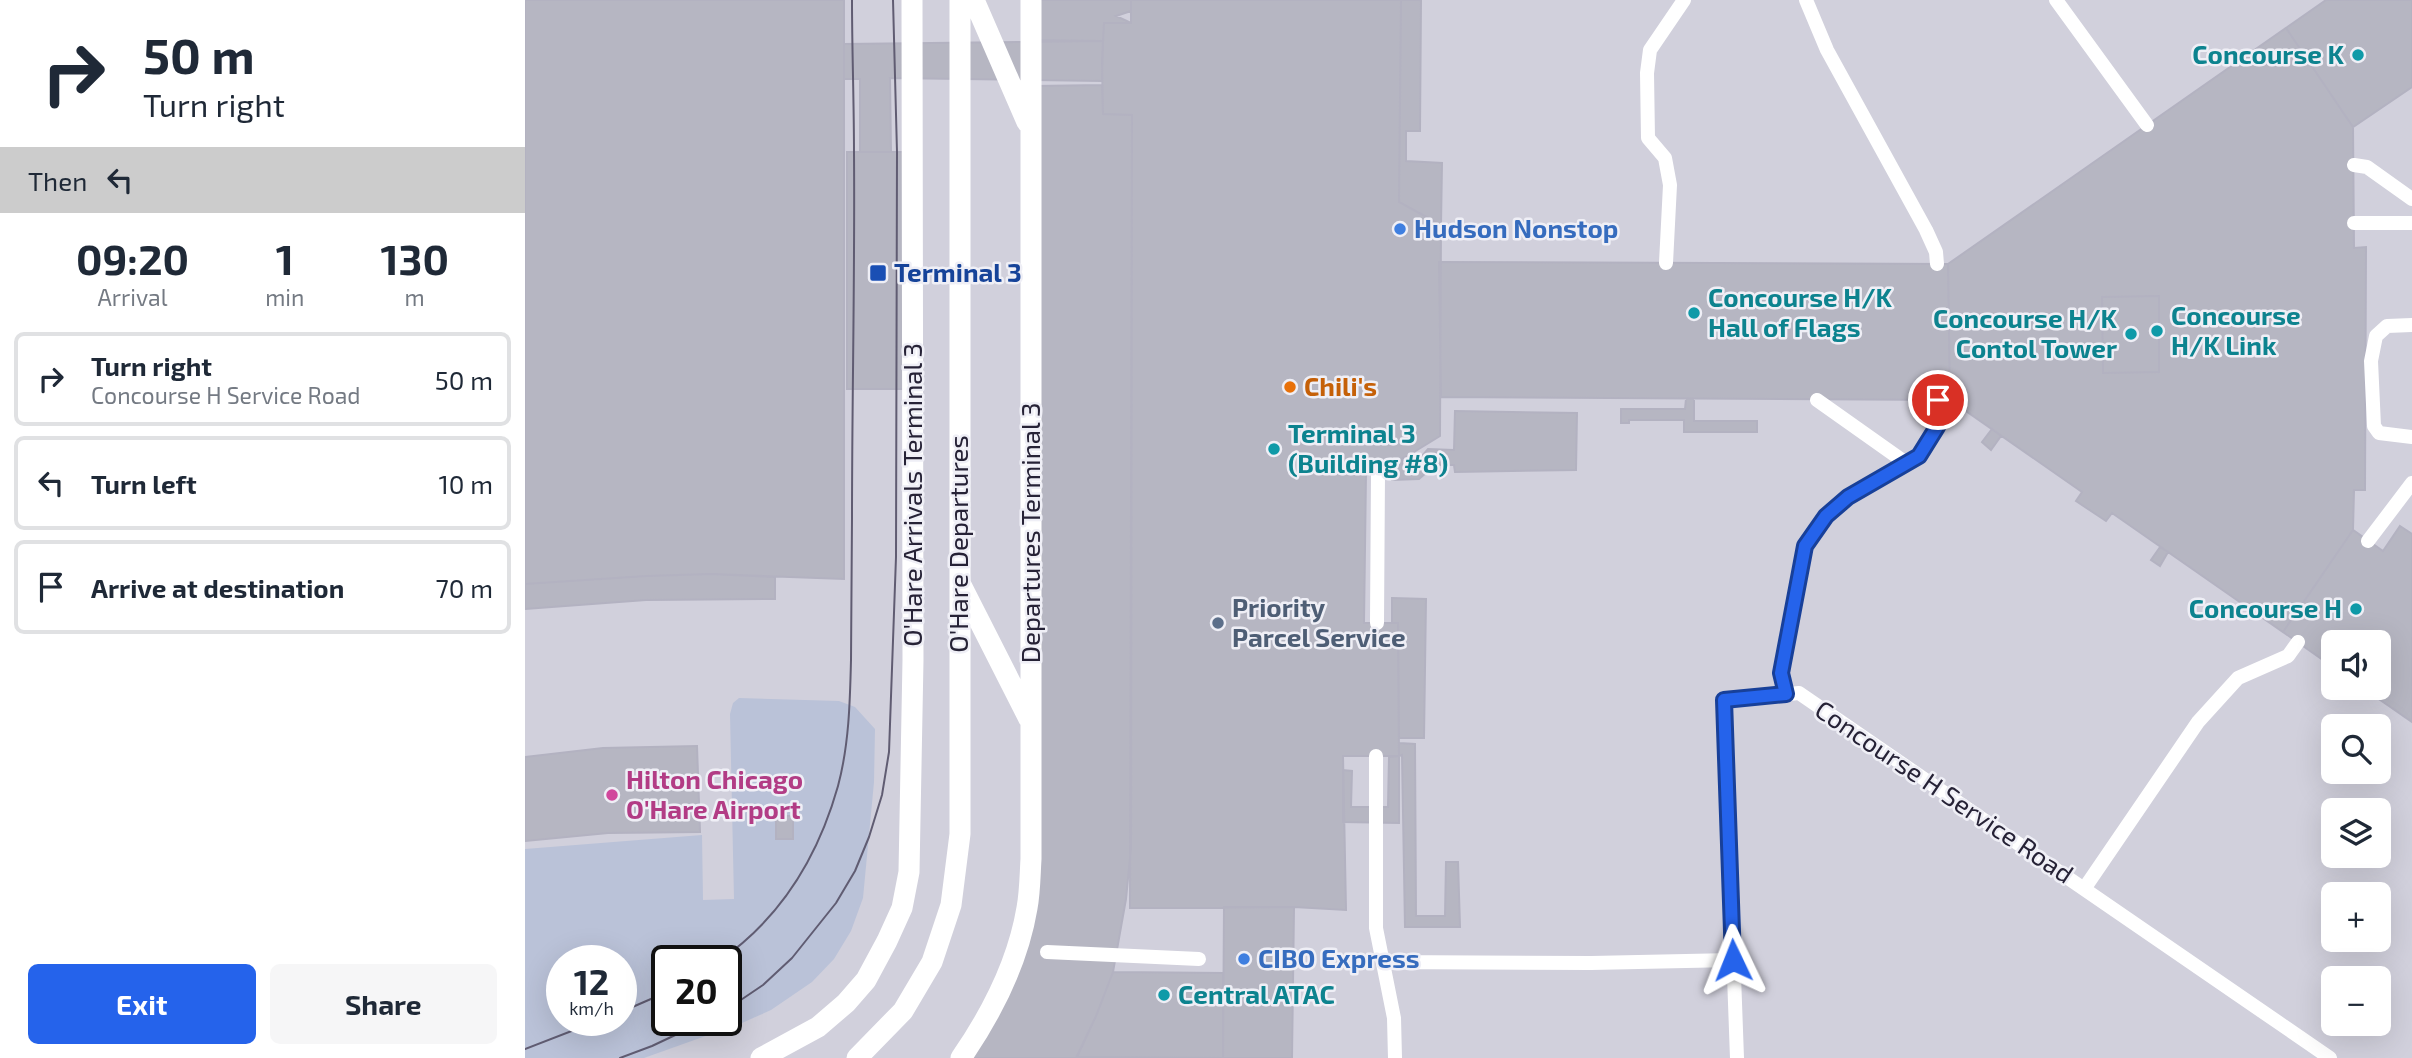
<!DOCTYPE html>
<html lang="en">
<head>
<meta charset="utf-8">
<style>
	:root { --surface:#fff; --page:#f6f6f7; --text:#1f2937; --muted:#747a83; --line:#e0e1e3; --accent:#2563eb }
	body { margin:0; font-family:"Exo 2",sans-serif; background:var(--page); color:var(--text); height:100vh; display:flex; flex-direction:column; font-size:26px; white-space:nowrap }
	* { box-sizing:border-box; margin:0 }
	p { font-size:23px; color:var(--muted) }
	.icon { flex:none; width:38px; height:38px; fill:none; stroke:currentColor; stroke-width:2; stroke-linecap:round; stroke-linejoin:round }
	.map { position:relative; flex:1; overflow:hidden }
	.panel { display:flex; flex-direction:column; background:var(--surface); width:525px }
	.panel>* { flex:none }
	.banner { background:#fff; color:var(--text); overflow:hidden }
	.tools { position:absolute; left:1796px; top:630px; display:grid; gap:14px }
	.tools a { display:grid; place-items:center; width:70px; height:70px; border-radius:10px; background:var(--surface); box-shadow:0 7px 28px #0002; font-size:35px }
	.speed { position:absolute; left:21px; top:945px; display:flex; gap:14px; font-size:35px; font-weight:700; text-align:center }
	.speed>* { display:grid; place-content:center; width:91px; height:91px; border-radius:50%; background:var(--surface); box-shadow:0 7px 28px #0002; line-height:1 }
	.speed small { font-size:18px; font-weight:400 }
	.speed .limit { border:4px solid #111; border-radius:10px; background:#fff; color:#111 }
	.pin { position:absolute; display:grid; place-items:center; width:60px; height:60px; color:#fff; margin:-30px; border:4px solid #fff; border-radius:50%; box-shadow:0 2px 7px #0007 }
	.me { position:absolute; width:77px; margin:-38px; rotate:358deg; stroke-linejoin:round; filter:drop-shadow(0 0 5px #0008) }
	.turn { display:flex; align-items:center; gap:24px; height:147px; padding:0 28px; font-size:32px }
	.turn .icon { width:91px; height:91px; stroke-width:2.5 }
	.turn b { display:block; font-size:49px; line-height:60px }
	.then { display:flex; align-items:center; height:66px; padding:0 28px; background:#0003; gap:14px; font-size:26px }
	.eta { display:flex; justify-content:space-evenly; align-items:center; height:119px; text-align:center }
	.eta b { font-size:42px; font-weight:700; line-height:49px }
	.primary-button { display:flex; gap:14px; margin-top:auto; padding:14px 28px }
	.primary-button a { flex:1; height:80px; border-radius:10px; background:var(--accent); color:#fff; font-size:28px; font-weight:700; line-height:80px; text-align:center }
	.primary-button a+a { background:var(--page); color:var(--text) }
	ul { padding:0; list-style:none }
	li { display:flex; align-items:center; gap:21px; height:94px; margin:0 14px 10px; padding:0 14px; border:4px solid var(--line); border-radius:10px }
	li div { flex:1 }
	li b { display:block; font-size:26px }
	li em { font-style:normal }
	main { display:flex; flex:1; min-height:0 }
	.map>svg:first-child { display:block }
</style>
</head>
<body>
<main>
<section class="panel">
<div class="banner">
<div class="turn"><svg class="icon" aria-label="right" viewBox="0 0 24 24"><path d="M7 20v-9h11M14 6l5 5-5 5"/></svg><div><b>50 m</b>Turn right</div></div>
<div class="then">Then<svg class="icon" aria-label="left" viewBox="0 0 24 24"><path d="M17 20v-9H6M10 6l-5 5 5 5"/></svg></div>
</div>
<div class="eta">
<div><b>09:20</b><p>Arrival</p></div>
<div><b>1</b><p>min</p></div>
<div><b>130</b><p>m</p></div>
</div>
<ul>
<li><svg class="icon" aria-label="right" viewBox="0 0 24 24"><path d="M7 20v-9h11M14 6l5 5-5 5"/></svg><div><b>Turn right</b><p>Concourse H Service Road</p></div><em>50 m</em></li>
<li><svg class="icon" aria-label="left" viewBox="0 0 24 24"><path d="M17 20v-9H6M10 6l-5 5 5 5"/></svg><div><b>Turn left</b></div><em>10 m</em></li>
<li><svg class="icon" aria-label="arrive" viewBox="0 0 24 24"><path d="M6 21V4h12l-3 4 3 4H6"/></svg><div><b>Arrive at destination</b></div><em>70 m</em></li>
</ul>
<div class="primary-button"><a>Exit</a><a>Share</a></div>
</section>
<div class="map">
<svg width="1887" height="1058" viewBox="0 0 1887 1058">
	<rect width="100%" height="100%" fill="#dfdfe8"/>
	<path fill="#d1d0dc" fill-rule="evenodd" d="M0,0H1887V1058H0ZM1808,642H1853V688H1808ZM1808,726H1853V772H1808ZM1808,810H1853V856H1808ZM1808,894H1853V940H1808ZM37,961H96V1020H37ZM142,961H201V1020H142ZM1808,978H1853V1024H1808Z"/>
	<path fill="#bac2d8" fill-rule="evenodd" d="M214,698L314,701L330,707L350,729L349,782L338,898L326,931L309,959L287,982L246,1010L217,1023L119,1058H0V849L177,835L178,900L209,899L205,714L208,703ZM37,961H96V1020H37ZM142,961H201V1020H142Z"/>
	<path fill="#b6b6c2" stroke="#b3b2c1" stroke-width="2" d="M0,0H319V579L186,574L121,576L0,584Z
		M511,0H606V11L591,16L606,23H579L578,41L511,40Z
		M606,0H876L874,202L916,225L915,436L853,474L841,473L839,623H873L874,756H818L821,910L769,907L605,908L607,115L578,114L577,62L579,23H606Z
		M876,0H896L895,131H881V161L917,163L916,225L874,202Z
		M1801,0H1887V87L1828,127L1761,28Z
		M1761,28L1828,127L1829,248L1841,247L1840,490H1829L1828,530L1758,632L1587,513L1581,521L1551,501L1557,492L1425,400L1423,264Z
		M578,41L577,81L365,78L366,152H335V79H319V44Z
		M577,85L578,114L607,115L606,848L601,899L588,972L571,1016L551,1058H440L496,948L511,86Z
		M322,152H378L379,389H322Z
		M914,262L1423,264L1425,400L916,397Z
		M1634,296V372L1578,373L1577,297Z
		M1161,399H1169V421H1232V432H1159V420H1104V423H1096V409H1160Z
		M930,411L1052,413L1051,470L930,472L929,465H910L894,479L867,480L868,464L878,458L877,465L890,464L903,449L929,450Z
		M1467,429L1476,436L1466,450L1457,442Z
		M1875,526L1887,534V722L1838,688H1853V642H1808V667L1758,632L1828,530L1858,551Z
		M1635,547L1643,552L1635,566L1626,560Z
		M186,574L250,577V599L121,600L0,609V584L121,576Z
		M867,598L901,599L899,738H874L873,623H867Z
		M874,743L890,744L891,916H920L921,862H933L935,927H880L877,755L874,756Z
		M172,746L175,832L83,833L0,841V757L78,748Z
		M874,756V823L818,822V770L827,771L826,807H863L864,757Z
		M251,816H268V839H251Z
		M699,907H769L767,1058H698Z
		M588,972L698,973V1058L552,1057L571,1016Z"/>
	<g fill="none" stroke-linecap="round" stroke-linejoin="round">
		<path stroke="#fff" stroke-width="14" d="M1281,0L1302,50L1401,230L1411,252L1412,264
			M1531,0L1622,125
			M1829,165L1842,167L1887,199
			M1829,223H1887
			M1141,263L1145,185L1140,158L1123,138L1122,73L1125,50L1159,0
			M1887,325L1862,326L1851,336L1846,361L1849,426L1854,433L1887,437
			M1292,400L1381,463
			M1843,541L1887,483
			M852,623L853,474
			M1261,694L1256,673L1280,546L1301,516L1323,497L1394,455L1412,427L1413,400
			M851,756V928L869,1018L870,1058
			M1559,889L1673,722L1713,678L1763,656L1773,642
			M522,952L674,959
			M859,962L1066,963L1208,960
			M1212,1058L1199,700L1274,693L1805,1058"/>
		<path stroke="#fff" stroke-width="21" d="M449,0L502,122
			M436,585L504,719
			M236,1058L293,1027L321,1003L341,980L362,941L377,908L384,872L388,660L387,0
			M332,1058L378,1011L407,962L426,905L435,834V0
			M436,1058C467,1013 493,962 502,908C505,892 505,875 506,859V0"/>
		<path stroke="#605c72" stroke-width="2" d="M194,961C255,919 293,857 313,786C324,745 325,702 326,660C326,613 327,565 327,518C327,396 330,275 329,153C329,102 327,51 327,0
			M201,1010L238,985L267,958L311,903L330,871L344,837L357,795L364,752L371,557L372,152L368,0
			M96,1012L142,992
			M0,1049L75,1020
			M95,1058L127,1046L182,1020"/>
	</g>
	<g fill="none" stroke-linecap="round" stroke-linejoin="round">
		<g stroke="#184099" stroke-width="18">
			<path id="route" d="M1208,960L1199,700L1261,694L1256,673L1280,546L1301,516L1323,497L1394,456L1412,427L1413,400"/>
		</g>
		<use href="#route" stroke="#2563eb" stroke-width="12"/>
	</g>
	<g fill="#0f9aa8" stroke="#efeff6" stroke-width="2.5">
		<circle cx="1833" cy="55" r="7"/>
		<circle cx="1169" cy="313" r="7"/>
		<circle cx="1632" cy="331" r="7"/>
		<circle cx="1606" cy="334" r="7"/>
		<circle cx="749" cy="449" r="7"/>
		<circle cx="1831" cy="609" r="7"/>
		<circle cx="639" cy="995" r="7"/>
	</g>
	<g fill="#3f7fe0" stroke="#efeff6" stroke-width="2.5">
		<circle cx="875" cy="229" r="7"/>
		<circle cx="719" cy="959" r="7"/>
	</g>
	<rect fill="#1a4fb4" stroke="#efeff6" stroke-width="2.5" x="344" y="264" width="18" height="18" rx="3.5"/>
	<circle fill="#e8710a" stroke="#efeff6" stroke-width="2.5" cx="765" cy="387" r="7"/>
	<circle fill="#5c6f8a" stroke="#efeff6" stroke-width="2.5" cx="693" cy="623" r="7"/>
	<circle fill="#d1479c" stroke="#efeff6" stroke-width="2.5" cx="87" cy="795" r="7"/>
	<g text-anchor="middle" stroke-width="5" stroke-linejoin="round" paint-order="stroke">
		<g font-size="26" font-weight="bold" fill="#0d838f" stroke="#efeff6" text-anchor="start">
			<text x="1819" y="64" text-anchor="end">Concourse K</text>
			<text x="1183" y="307">Concourse H/K<tspan x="1183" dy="30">Hall of Flags</tspan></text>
			<text x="1646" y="325">Concourse<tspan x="1646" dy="30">H/K Link</tspan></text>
			<text x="1592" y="328" text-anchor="end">Concourse H/K<tspan x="1592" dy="30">Contol Tower</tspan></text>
			<text x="763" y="443">Terminal 3<tspan x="763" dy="30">(Building #8)</tspan></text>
			<text x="1817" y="618" text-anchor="end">Concourse H</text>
			<text x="653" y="1004">Central ATAC</text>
		</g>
		<g font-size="26" font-weight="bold" fill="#366cbe" stroke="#efeff6" text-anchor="start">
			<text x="889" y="238">Hudson Nonstop</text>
			<text x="733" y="968">CIBO Express</text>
		</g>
		<g font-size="26" font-weight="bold" fill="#164399" stroke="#efeff6" text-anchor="start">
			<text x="369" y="282">Terminal 3</text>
		</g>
		<g font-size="26" font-weight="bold" fill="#c56008" stroke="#efeff6" text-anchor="start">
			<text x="779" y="396">Chili's</text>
		</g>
		<g font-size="26" fill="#262236" stroke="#efeff6">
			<text transform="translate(388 495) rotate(-90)" y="9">O'Hare Arrivals Terminal 3</text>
			<text transform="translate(506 533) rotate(-90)" y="9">Departures Terminal 3</text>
			<text transform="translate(434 544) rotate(-90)" y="9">O'Hare Departures</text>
			<text transform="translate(1419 792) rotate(34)" y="9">Concourse H Service Road</text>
		</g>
		<g font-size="26" font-weight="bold" fill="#4e5e75" stroke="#efeff6" text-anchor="start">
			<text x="707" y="617">Priority<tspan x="707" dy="30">Parcel Service</tspan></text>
		</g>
		<g font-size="26" font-weight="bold" fill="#b23c85" stroke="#efeff6" text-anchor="start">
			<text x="101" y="789">Hilton Chicago<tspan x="101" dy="30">O'Hare Airport</tspan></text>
		</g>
	</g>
</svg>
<div class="tools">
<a><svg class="icon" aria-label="sound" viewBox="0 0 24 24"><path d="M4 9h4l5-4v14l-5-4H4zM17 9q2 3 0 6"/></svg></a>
<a><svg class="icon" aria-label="search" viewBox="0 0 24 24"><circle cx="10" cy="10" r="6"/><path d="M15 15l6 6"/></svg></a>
<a><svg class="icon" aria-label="layers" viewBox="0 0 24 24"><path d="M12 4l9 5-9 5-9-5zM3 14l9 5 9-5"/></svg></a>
<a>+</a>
<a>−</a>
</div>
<div class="speed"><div>12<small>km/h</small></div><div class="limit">20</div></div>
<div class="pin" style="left:1413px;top:400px;background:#d93025"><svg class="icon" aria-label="arrive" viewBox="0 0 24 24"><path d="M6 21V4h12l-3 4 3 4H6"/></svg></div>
<svg class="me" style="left:1208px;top:960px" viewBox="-20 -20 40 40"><path d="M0-17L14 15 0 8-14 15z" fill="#2563eb" stroke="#fff" stroke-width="4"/></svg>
</div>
</main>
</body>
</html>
